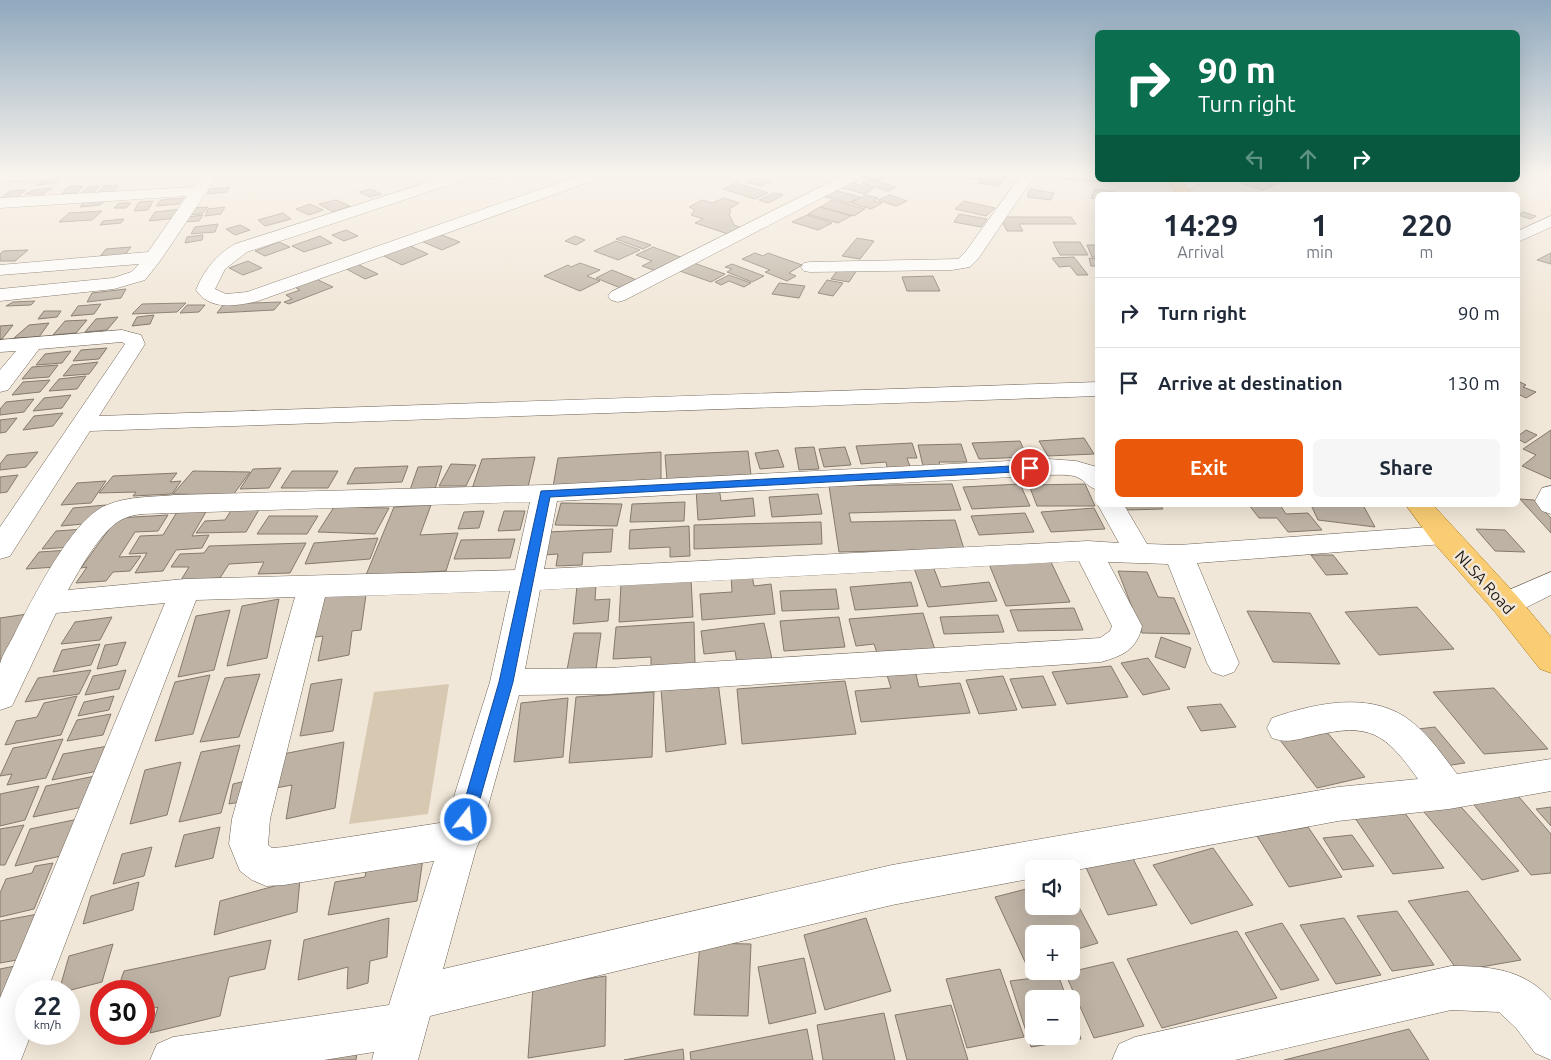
<!DOCTYPE html>
<html lang="en">
<head>
<meta charset="utf-8">
<style>
	:root { --surface:#fff; --page:#f6f6f7; --text:#1f2937; --muted:#747a83; --line:#e0e1e3; --accent:#ea580c }
	body { margin:0; font-family:Ubuntu,sans-serif; background:var(--page); color:var(--text); height:100vh; display:flex; flex-direction:column; font-size:19px; white-space:nowrap }
	* { box-sizing:border-box; margin:0 }
	p { font-size:16px; color:var(--muted) }
	.icon { flex:none; width:28px; height:28px; fill:none; stroke:currentColor; stroke-width:2; stroke-linecap:round; stroke-linejoin:round }
	.map { position:relative; flex:1; overflow:hidden }
	.sheet { position:absolute; left:1095px; top:192px; width:425px; height:315px; display:flex; flex-direction:column; background:var(--surface); border-radius:8px; box-shadow:0 5px 20px #0002 }
	.sheet>* { flex:none }
	.guide { position:absolute; left:1095px; top:30px; width:425px; height:152px; border-radius:8px; box-shadow:0 5px 20px #0002; background:#0b6e4f; color:#fff; overflow:hidden }
	.fabs { position:absolute; left:1025px; top:860px; display:grid; gap:10px }
	.fabs a { display:grid; place-items:center; width:55px; height:55px; border-radius:8px; background:var(--surface); box-shadow:0 5px 20px #0002; font-size:25px }
	.speed { position:absolute; left:15px; top:980px; display:flex; gap:10px; font-size:25px; font-weight:700; text-align:center }
	.speed>* { display:grid; place-content:center; width:65px; height:65px; border-radius:50%; background:var(--surface); box-shadow:0 5px 20px #0002; line-height:1 }
	.speed small { font-size:12px; font-weight:400 }
	.speed .limit { border:8px solid #d22; background:#fff; color:#111 }
	.pin { position:absolute; display:grid; place-items:center; width:42px; height:42px; color:#fff; margin:-21px; border:2px solid #fff; border-radius:50%; box-shadow:0 1px 5px #0007 }
	.me { position:absolute; width:55px; margin:-28px; rotate:16deg; stroke-linejoin:round; filter:drop-shadow(0 0 4px #0008) }
	.turn { display:flex; align-items:center; gap:18px; height:105px; padding:0 20px; font-size:22px }
	.turn .icon { width:65px; height:65px; stroke-width:2.5 }
	.turn b { display:block; font-size:35px; line-height:42px }
	.lanes { display:flex; align-items:center; height:48px; padding:0 20px; background:#0003; justify-content:center; gap:25px; direction:ltr }
	.lanes .off { opacity:.35 }
	.eta { display:flex; justify-content:space-evenly; align-items:center; height:85px; text-align:center }
	.eta b { font-size:30px; font-weight:700; line-height:35px }
	.action { display:flex; gap:10px; margin-top:auto; padding:10px 20px }
	.action a { flex:1; height:58px; border-radius:8px; background:var(--accent); color:#fff; font-size:20px; font-weight:700; line-height:58px; text-align:center }
	.action a+a { background:var(--page); color:var(--text) }
	ul { padding:0; list-style:none }
	li { display:flex; align-items:center; gap:15px; height:70px; padding:0 20px; border-top:1px solid var(--line) }
	li div { flex:1 }
	li b { display:block; font-size:19px }
	li em { font-style:normal }
	.map>svg:first-child { display:block }
</style>
</head>
<body>
<div class="map">
<svg width="1551" height="1060" viewBox="0 0 1551 1060">
	<rect width="100%" height="100%" fill="#f1e7d8"/>
	<path fill="#d7c8b2" d="M449,684L428,814L349,824L374,692Z"/>
	<path fill="#bdb2a4" stroke="#847a6d" d="M481,175H508L491,180Z
		M861,175H889L878,181L860,176Z
		M962,175H984L979,180L960,176Z
		M991,175H1010L1002,181L987,177Z
		M1063,175H1098V180H1113L1114,183L1064,179Z
		M60,178L54,183L37,185L45,179Z
		M755,178L770,182L761,186L746,182Z
		M870,179L896,187L888,191L862,183Z
		M980,179L1001,182L1000,186L978,183Z
		M1233,180H1255L1273,186L1262,190Z
		M1259,180H1289L1274,185Z
		M848,182L874,188L865,194L839,187Z
		M736,183L768,193L755,199L723,189Z
		M118,185L113,192L98,193L104,186Z
		M83,186L77,193L61,194L68,187Z
		M99,186L93,193L81,194L88,187Z
		M230,187L227,192L207,194L210,189Z
		M52,188L43,194H25L33,190Z
		M371,189L381,194L370,197L359,192Z
		M830,189L860,197L849,203L819,195Z
		M1030,189L1054,193L1051,200L1027,197Z
		M1095,189L1134,195H1098V199L1091,198Z
		M26,190L13,200L0,199L10,191Z
		M774,193L783,195L768,203L759,200Z
		M866,195L878,198L874,201L882,203L871,209L851,203Z
		M890,195L907,201L896,206L878,200Z
		M184,198L179,204L156,206L161,200Z
		M724,198L739,203L729,209L731,211L729,214L734,225L742,228L728,234L695,223L703,219L691,215L695,210L689,207L702,200L712,203Z
		M107,199L100,205L80,207L86,200Z
		M336,200L350,206L333,212L319,204Z
		M832,200L865,209L854,216L821,207Z
		M153,201L148,210L134,211L139,202Z
		M964,201L995,208L986,216L955,209Z
		M119,203H131L126,208H114Z
		M310,204L323,210L309,215L296,209Z
		M208,207L202,214L186,215L192,208Z
		M225,207L221,214L205,216L208,209Z
		M820,207L851,216L838,223L808,214Z
		M182,209L177,218L149,221L155,212Z
		M102,211L92,220L59,222L69,213Z
		M1523,212L1536,216L1531,219L1518,215Z
		M283,213L291,219L265,226L258,220Z
		M959,214L987,219L981,227L954,222Z
		M203,215L199,221L184,222L188,217Z
		M807,215L823,220L832,223L818,230L792,222Z
		M1000,217H1071L1076,224H1019L1023,231H1007Z
		M124,219L121,223L100,225L103,221Z
		M218,224L215,232L191,234L195,227Z
		M240,225L250,230L235,235L226,229Z
		M346,230L358,236L344,241L332,235Z
		M439,234L460,242L442,250L421,241Z
		M203,235L202,240L185,243L187,237Z
		M320,236L332,243L304,252L292,246Z
		M575,236L585,240L576,245L565,241Z
		M624,236L651,245L643,249L616,239Z
		M857,238L874,241L860,259L842,256Z
		M616,241L640,250L618,260L594,251Z
		M279,242L290,247L265,256L255,251Z
		M1053,242H1080L1088,255H1060Z
		M408,245L428,254L402,265L382,255Z
		M1087,245H1098V257H1092Z
		M131,247L124,256L98,259L106,249Z
		M653,247L683,258L656,271L642,266L652,261L636,255Z
		M28,250L15,261H0V254L3,251Z
		M755,253L763,256L768,253L802,265L789,273L796,276L787,281L765,272L770,270L742,259Z
		M1551,253V264L1537,260Z
		M1074,257L1088,275H1077L1070,266L1059,267L1052,258Z
		M1089,258L1098,259V266H1091Z
		M248,261L262,268L243,275L229,268Z
		M353,262L378,274L365,279L341,266Z
		M691,262L725,274L711,282L677,270Z
		M580,263L600,270L587,276L600,281L580,291L544,276L568,265L571,267Z
		M732,264L764,276L752,282L727,272L732,269L725,267Z
		M840,267L857,270L849,282L831,279Z
		M612,270L639,281L623,289L596,278Z
		M729,275L751,283L744,287L729,281L721,285L715,282Z
		M933,276L940,291H907L902,277Z
		M312,277L333,287L289,304L284,302L292,299L286,295L300,290L291,285Z
		M827,280L843,283L833,296L818,293Z
		M779,283L805,286L799,298L772,294Z
		M126,289L121,298L87,302L92,293Z
		M35,301L31,305L6,306L13,302Z
		M281,302L274,310L217,313L224,304Z
		M186,303L177,312L132,314L142,304Z
		M101,304L94,314L71,316L78,306Z
		M187,305H205L199,312L180,313Z
		M44,311H61L57,317L38,319Z
		M154,315L150,324L132,326L137,317Z
		M118,317L107,330L85,332L96,319Z
		M87,320L76,333L53,335L65,321Z
		M49,323L39,337L14,338L29,325Z
		M13,325L2,339H0V326Z
		M107,348L99,359L73,361L81,350Z
		M71,351L62,363L36,365L45,354Z
		M98,362L89,374L63,376L72,365Z
		M58,365L49,377L22,379L32,367Z
		M86,376L77,389L49,391L59,379Z
		M50,380L40,392L12,395L23,382Z
		M1518,381L1526,385L1523,387L1536,392L1526,398L1518,394Z
		M71,395L62,408L33,411L44,398Z
		M34,399L24,412L0,415V409L6,402Z
		M63,413L53,426L23,430L34,416Z
		M17,418L6,432L0,433V420Z
		M1526,430L1537,435L1525,443L1518,439V436Z
		M1551,430V479L1522,466L1536,455L1523,449Z
		M1084,438L1094,454L1048,456L1039,441Z
		M1020,441L1027,457L979,459L972,443Z
		M912,443L917,458H907L911,469L888,471L886,462L861,464L856,446Z
		M961,444L967,462H939L941,470H924L918,445Z
		M814,447L819,469L799,470L795,448Z
		M845,447L851,465L824,467L819,449Z
		M778,450L784,467L760,469L755,453Z
		M748,451L751,475L667,480L665,455Z
		M38,452L26,467L0,470V464L7,455Z
		M661,452V481L553,487L558,458Z
		M535,457L528,487L472,489L482,459Z
		M451,464L476,465L466,486H439Z
		M408,466L402,482L347,484L355,468Z
		M442,466L435,489L410,490L418,467Z
		M281,468L269,488L240,489L253,469Z
		M193,471L250,472L233,495L173,494Z
		M292,471H338L328,488H281Z
		M177,473L170,482L181,481L172,494L133,496L136,492L99,493L113,476Z
		M18,475L7,492L0,493V477Z
		M106,481L91,503L61,505L77,483Z
		M952,484L961,510L849,513L851,522L955,520L964,549L839,552L829,486Z
		M1020,484L1030,506L972,509L963,487Z
		M1085,484L1095,506H1037L1029,485Z
		M719,487L721,501L753,498L755,516L698,520L696,489Z
		M818,494L822,514L772,517L769,497Z
		M1520,499L1534,500L1551,518V533Z
		M685,502L684,521L630,522L632,504Z
		M561,503L622,504L617,526L555,525Z
		M106,505L95,523L61,526L73,508Z
		M431,505L420,535L458,533L446,571L366,575L394,507Z
		M1124,505H1160L1163,509L1126,510Z
		M1249,505H1280L1286,514L1308,513L1322,530L1288,532L1277,518H1259Z
		M1311,505H1363L1375,527L1318,520Z
		M334,507L389,508L375,534L318,532Z
		M260,508L246,532L196,533L205,521L225,520L232,509Z
		M1094,508L1105,529L1051,532L1041,512Z
		M207,510L192,536L209,535L202,548L176,550L163,571L135,573L147,553L129,554L140,536L163,535L177,512Z
		M484,511L479,528L458,529L464,512Z
		M504,511H525L520,530L498,531Z
		M1025,513L1034,532L979,535L971,516Z
		M168,515L158,531L135,532L119,557L141,556L130,571L113,572L106,581L76,583L87,567L81,568L117,518Z
		M269,516H318L307,534H257Z
		M821,522L822,544L694,549V525Z
		M689,526L690,556L670,557V547L629,549L630,530Z
		M85,529L72,547L42,549L56,531Z
		M613,529L611,552L583,553L582,565L556,566L558,554L544,555L548,532Z
		M1476,529L1505,530L1525,552L1495,551Z
		M378,538L370,559L305,564L314,543Z
		M515,539L510,558L454,559L461,540Z
		M306,543L290,573L258,574L264,562L229,564L220,578L181,580L189,567H171L180,554L204,553L209,546Z
		M69,550L56,567L26,569L39,552Z
		M1311,555H1333L1348,574L1326,575Z
		M1050,560L1070,602L1006,606L989,564Z
		M933,566L941,587L989,582L997,601L928,607L914,568Z
		M1118,571L1147,572L1158,597L1174,598L1190,634L1142,633Z
		M752,575L754,586L771,584L775,614L702,620L700,594L732,592L731,576Z
		M691,579L693,617L619,622L621,584Z
		M911,582L918,606L855,610L850,587Z
		M596,585L595,600L610,599L608,621L573,624L577,586Z
		M367,588L361,630L352,631L349,655L318,661L323,636L309,638L317,596Z
		M836,589L839,609L782,611L780,591Z
		M279,599L267,658L227,666L242,606Z
		M1417,607L1454,649L1379,655L1345,612Z
		M1074,608L1083,630L1018,631L1010,610Z
		M230,610L214,670L178,677L196,616Z
		M1247,611L1310,613L1340,664L1273,662Z
		M34,613L9,661L0,663V618Z
		M923,613L936,653H877L874,644L856,646L849,619Z
		M998,615L1004,632L944,634L940,617Z
		M112,617L100,640L61,644L75,622Z
		M839,617L845,647L784,651L780,621Z
		M694,622L695,666L651,669V657L613,659L616,627Z
		M764,623L772,659L737,663L735,651L704,654L701,631Z
		M574,633H601L596,669L567,670Z
		M1161,637L1191,648L1185,668L1155,657Z
		M126,642L117,665L97,669L105,645Z
		M100,644L91,665L53,672L62,650Z
		M1148,658L1170,689L1143,695L1121,663Z
		M1111,666L1128,697L1067,704L1052,672Z
		M91,670L79,694L25,702L38,678Z
		M126,670L119,689L85,695L93,676Z
		M915,670L919,687L960,683L970,713L861,722L855,691L891,688L886,672Z
		M260,674L239,737L200,742L225,678Z
		M210,675L193,734L155,741L175,682Z
		M1003,676L1017,710L979,714L966,680Z
		M1043,676L1056,705L1022,708L1010,679Z
		M342,679L333,731L300,736L311,684Z
		M845,681L856,734L742,744L737,689Z
		M718,682L726,744L666,752L661,689Z
		M1494,688L1548,749L1484,754L1433,692Z
		M654,692L652,757L569,763L576,697Z
		M77,696L61,735L5,745L16,721L37,717L44,703Z
		M114,696L109,710L78,716L84,702Z
		M568,698L563,757L514,762L521,703Z
		M1221,704L1236,727L1201,731L1187,707Z
		M111,714L103,735L67,741L77,720Z
		M1435,727L1465,763L1438,767L1409,730Z
		M1326,731L1365,777L1317,788L1280,740Z
		M63,739L46,778L7,785L12,774L0,776L13,748Z
		M344,742L335,808L286,819L292,785L276,788L283,754Z
		M240,745L221,813L179,822L201,752Z
		M108,746L98,771L52,780L63,754Z
		M181,762L167,815L130,824L145,770Z
		M100,775L88,806L33,817L46,786Z
		M250,780L246,801L229,804L233,784Z
		M39,786L25,820L0,826V794Z
		M1513,790L1551,834V873L1531,875L1466,795Z
		M1453,798L1519,871L1482,880L1418,805Z
		M1551,807V826L1536,809Z
		M1405,813L1444,868L1393,874L1355,818Z
		M88,817L75,853L15,866L30,829Z
		M24,825L5,865H0V829Z
		M220,827L213,858L175,867L184,835Z
		M1308,827L1342,877L1289,887L1257,836Z
		M1352,835L1374,866L1343,870L1323,838Z
		M152,847L144,876L113,884L122,854Z
		M1213,848L1253,905L1191,924L1153,865Z
		M424,851L417,901L328,915L335,882L365,877L368,859Z
		M1129,851L1157,905L1108,915L1082,859Z
		M53,863L34,909L0,917V893L6,879L32,873L35,866Z
		M300,879L297,912L214,935L220,901Z
		M139,882L133,910L83,924L91,896Z
		M1034,887V906H1071V892L1098,943L1071,951V934H1034V962L1026,964L995,897Z
		M1468,891L1521,960L1458,971L1408,901Z
		M1397,911L1434,965L1392,971L1357,916Z
		M38,914L23,959L0,963V921Z
		M389,918L387,957L370,961L368,983L347,989L348,967L298,980L304,940Z
		M866,918L891,991L825,1010L804,935Z
		M1344,918L1381,975L1336,984L1300,925Z
		M1282,923L1319,980L1281,990L1245,933Z
		M1237,931L1277,998L1162,1028L1127,959Z
		M271,940L265,969L229,977L220,1016L150,1033L158,1007L144,1011V991H117L124,971Z
		M700,943L751,944L748,1016L694,1015Z
		M113,944L102,982L67,991H59L69,956Z
		M804,958L816,1013L769,1024L758,967Z
		M1113,962L1144,1026L1094,1038L1065,973Z
		M20,965L0,1011V969Z
		M1000,969L1024,1037L967,1048L946,979Z
		M1058,975L1067,999H1034V1036H1071V1011L1081,1039L1031,1047L1010,981Z
		M606,976L605,1046L528,1058L533,987Z
		M951,1005L968,1060H907L895,1015Z
		M884,1013L895,1060H823L817,1025Z
		M807,1029L813,1060H691L690,1052Z
		M1409,1029L1429,1060H1284Z
		M683,1049L684,1060H624Z
		M357,1052L356,1060H311Z"/>
	<g fill="none" stroke-linecap="round" stroke-linejoin="round">
		<g stroke="#6c6256" stroke-width="1">
			<path id="minor" d="M0,175H61L59,178L54,179L0,182Z
				M203,175H218L160,261L145,280L114,289L0,301V289L113,278L131,272L139,264L0,275V265L148,252L187,196L0,208V198L193,187Z
				M450,175H472L470,178L247,252L225,269L215,289L226,294L247,292L581,175H602L600,178L258,301C236,306 210,311 196,290C204,270 216,255 235,244Z
				M844,175H862L860,178L625,300L618,302L611,300L608,296L611,292Z
				M1021,175H1035L978,259L970,267L952,270L810,272L804,271L801,267L804,263L810,262L958,259L966,251Z
				M1184,180H1206C1201,187 1183,191 1175,189L1172,186L1175,183Z
				M1551,216V227L1518,242V231Z
				M122,330L141,335L145,344L99,416L1098,382V396L90,431L10,556L0,559V527L125,344L122,342L39,349L8,390L0,392V370L16,351L0,352V340Z
				M1049,459L1076,461L1097,467L1098,490C1087,487 1086,481 1077,477C1069,474 1058,475 1049,475L557,501L544,569L1088,541L1119,543L1098,505H1124L1147,544L1179,545L1443,526L1453,528L1457,535L1453,542L1443,544L1197,563L1239,663L1234,672L1223,676L1212,672L1207,663L1168,564L1108,562L1142,626C1137,650 1122,656 1101,662L609,694L519,695L480,835L481,838L476,849L443,969L892,865L1338,787L1418,779C1385,733 1370,722 1313,736C1297,739 1288,744 1272,738L1267,728L1272,718C1315,703 1373,690 1412,722C1430,736 1443,756 1457,774L1551,759V791L1449,809L1338,821L1071,871V869H1034V878L892,905L430,1016L418,1060H372L374,1052L324,1060H150L157,1044L173,1037L389,1005L434,861L284,885L266,886L252,880L240,871L229,844L232,819L295,597L196,600L47,991H26V1034H31L21,1060H0V998L165,603L56,613L12,706L0,710C0,695 0,678 0,664C2,654 11,642 15,633C32,600 72,518 107,505C128,496 153,497 175,495L545,485ZM530,502L515,570L185,579L68,590C80,569 102,527 125,518C139,512 160,514 175,513ZM1079,561L1112,626L1110,631L1100,638L609,668L525,669L540,590ZM510,591L490,682L446,822L284,847L272,848L268,845L270,819L325,597Z
				M1551,486V514L1542,511L1535,501L1542,488Z
				M1551,572V595L1517,612L1506,615L1495,612L1491,604L1495,596Z
				M1451,966C1489,966 1525,969 1551,1000V1060L1535,1053L1516,1028L1499,1012L1451,1010L1235,1060H1112L1119,1044L1135,1037Z"/>
		</g>
		<g stroke="#ab7916" stroke-width="1">
			<path id="major" d="M1168,180H1182L1193,195H1177Z
				M1406,505H1433L1517,596L1551,637V673L1540,669L1495,612L1433,542Z"/>
		</g>
		<use href="#minor" fill="#fff" fill-rule="evenodd"/>
		<use href="#major" fill="#facd74" fill-rule="evenodd"/>
	</g>
	<linearGradient id="sky" x2="0" y2="1"><stop stop-color="#90a9be"/><stop offset="0.54" stop-color="#f9f4ed"/><stop offset="1" stop-color="#f9f4ed" stop-opacity="0"/></linearGradient>
	<rect width="1551" height="323" fill="url(#sky)"/>
	<path fill="#1a73e8" stroke="#114b97" d="M1030,465L1033,466L1035,468L1033,471L550,497L513,682L474,820L472,825L466,828L461,825L459,820L499,682L541,491Z"/>
	<g text-anchor="middle" stroke-width="5" stroke-linejoin="round" paint-order="stroke">
		<g font-size="16" fill="#1e1a15" stroke="#f1e7d8">
			<text transform="translate(1485 582) rotate(48)" y="6">NLSA Road</text>
		</g>
	</g>
</svg>
<div class="fabs">
<a><svg class="icon" aria-label="sound" viewBox="0 0 24 24"><path d="M4 9h4l5-4v14l-5-4H4zM17 9q2 3 0 6"/></svg></a>
<a>+</a>
<a>−</a>
</div>
<div class="speed"><div>22<small>km/h</small></div><div class="limit">30</div></div>
<div class="pin" style="left:1030px;top:468px;background:#d93025"><svg class="icon" aria-label="arrive" viewBox="0 0 24 24"><path d="M6 21V4h12l-3 4 3 4H6"/></svg></div>
<svg class="me" style="left:466px;top:820px" viewBox="-20 -20 40 40"><circle r="17" fill="#1a73e8" stroke="#fff" stroke-width="3"/><path d="M0-11L8 9 0 5-8 9z" fill="#fff"/></svg>
<div class="guide">
<div class="turn"><svg class="icon" aria-label="right" viewBox="0 0 24 24"><path d="M7 20v-9h11M14 6l5 5-5 5"/></svg><div><b>90 m</b>Turn right</div></div>
<div class="lanes"><svg class="icon off" aria-label="left" viewBox="0 0 24 24"><path d="M17 20v-9H6M10 6l-5 5 5 5"/></svg><svg class="icon off" aria-label="ahead" viewBox="0 0 24 24"><path d="M12 20V5M6 11l6-6 6 6"/></svg><svg class="icon" aria-label="right" viewBox="0 0 24 24"><path d="M7 20v-9h11M14 6l5 5-5 5"/></svg></div>
</div>
<section class="sheet">
<div class="eta">
<div><b>14:29</b><p>Arrival</p></div>
<div><b>1</b><p>min</p></div>
<div><b>220</b><p>m</p></div>
</div>
<ul>
<li><svg class="icon" aria-label="right" viewBox="0 0 24 24"><path d="M7 20v-9h11M14 6l5 5-5 5"/></svg><div><b>Turn right</b></div><em>90 m</em></li>
<li><svg class="icon" aria-label="arrive" viewBox="0 0 24 24"><path d="M6 21V4h12l-3 4 3 4H6"/></svg><div><b>Arrive at destination</b></div><em>130 m</em></li>
</ul>
<div class="action"><a>Exit</a><a>Share</a></div>
</section>
</div>
</body>
</html>
